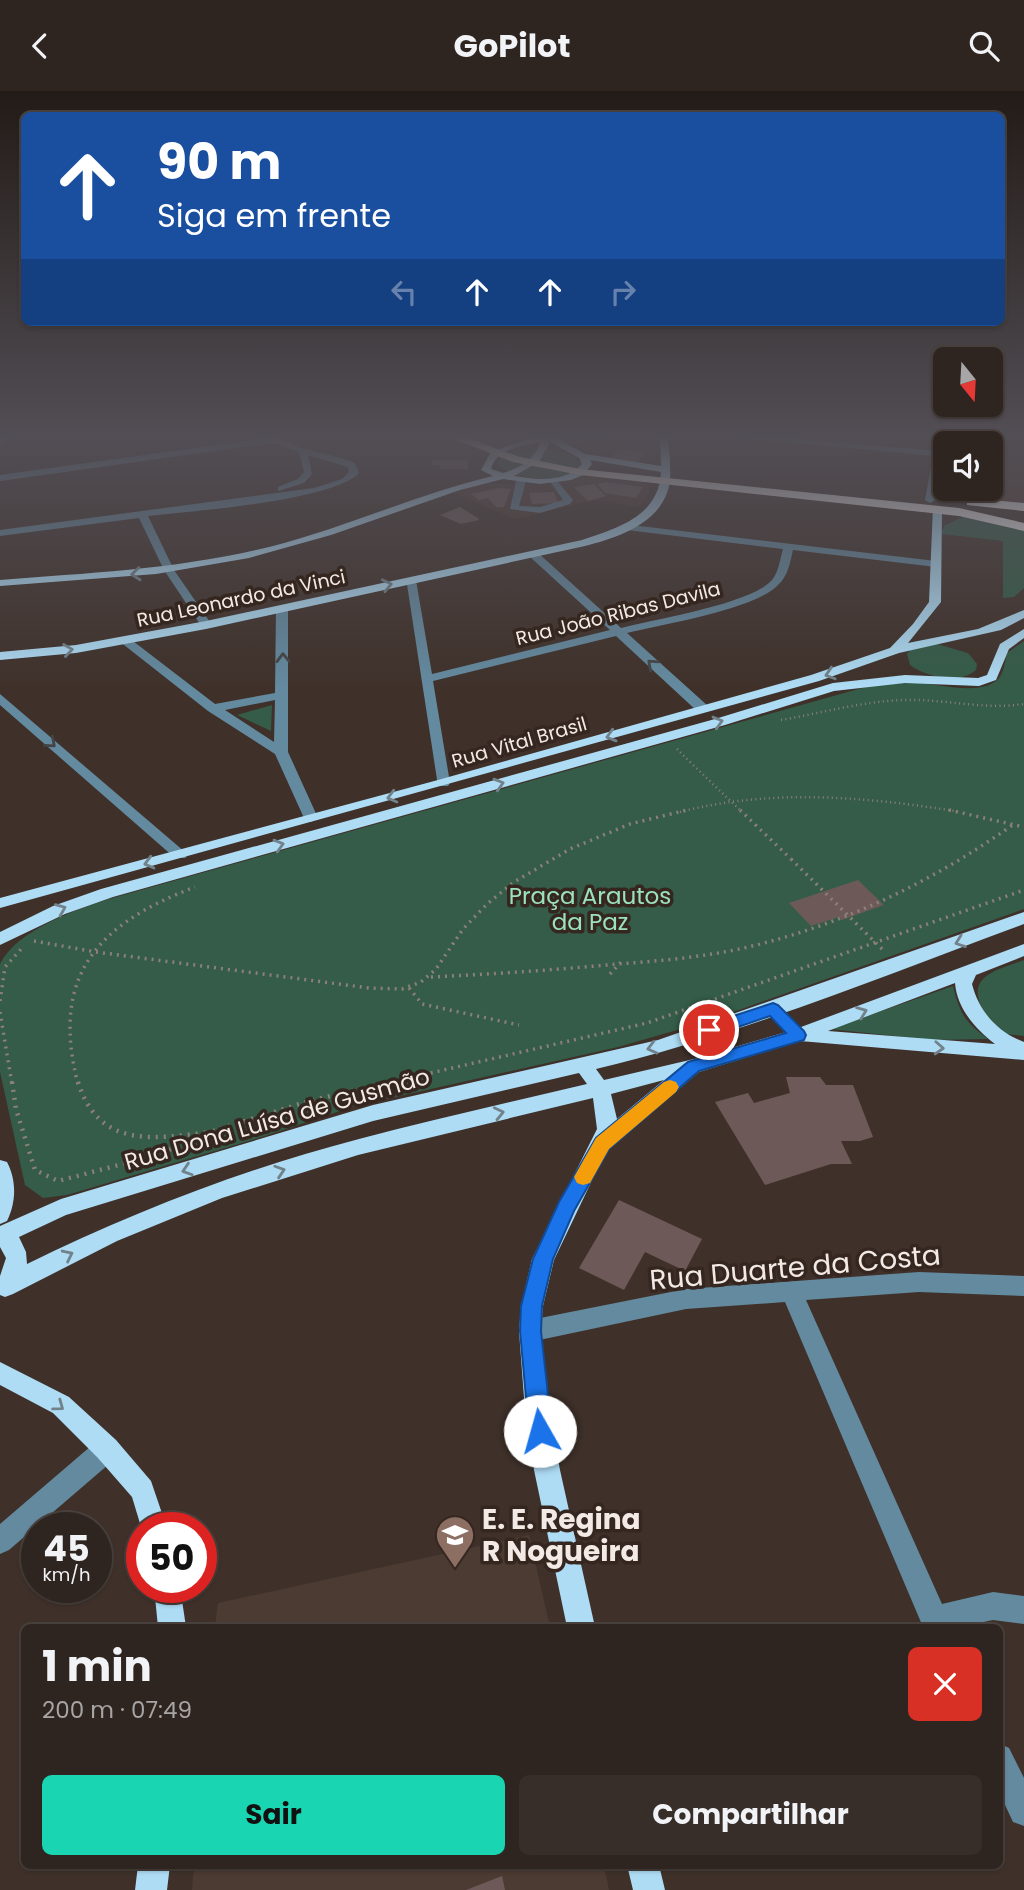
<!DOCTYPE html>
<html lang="pt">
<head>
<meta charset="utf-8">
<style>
	:root { --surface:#2f2520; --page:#372d29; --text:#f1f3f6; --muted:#a7a5a5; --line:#4a423e; --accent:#19d5b2 }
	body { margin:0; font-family:Poppins,sans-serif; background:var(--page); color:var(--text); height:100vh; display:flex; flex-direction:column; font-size:26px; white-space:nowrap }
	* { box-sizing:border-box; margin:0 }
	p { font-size:23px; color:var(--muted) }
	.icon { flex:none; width:38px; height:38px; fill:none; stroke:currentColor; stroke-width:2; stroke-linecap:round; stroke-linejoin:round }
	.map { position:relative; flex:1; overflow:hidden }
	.panel { position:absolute; left:21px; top:1533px; width:982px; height:245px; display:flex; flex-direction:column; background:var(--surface); border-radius:10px; box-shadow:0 2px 5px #0004,0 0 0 2px var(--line) }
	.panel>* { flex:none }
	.top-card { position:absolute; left:21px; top:21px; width:984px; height:214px; border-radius:10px; box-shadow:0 2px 5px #0004,0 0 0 2px var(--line); background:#1a4fa0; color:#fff; overflow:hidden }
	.needle { width:46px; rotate:162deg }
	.tools { position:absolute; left:933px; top:256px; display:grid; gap:14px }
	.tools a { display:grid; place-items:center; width:70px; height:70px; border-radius:10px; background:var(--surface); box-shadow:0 2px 5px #0004,0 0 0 2px var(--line); font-size:35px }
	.speed { position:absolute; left:21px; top:1421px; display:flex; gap:14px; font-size:35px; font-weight:700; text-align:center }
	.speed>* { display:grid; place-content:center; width:91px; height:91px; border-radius:50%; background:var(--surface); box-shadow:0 2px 5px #0004,0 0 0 2px var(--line); line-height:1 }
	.speed small { font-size:18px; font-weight:400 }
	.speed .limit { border:10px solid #d22; background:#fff; color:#111 }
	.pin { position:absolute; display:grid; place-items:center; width:60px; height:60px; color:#fff; margin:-30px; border:4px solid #fff; border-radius:50%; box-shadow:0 2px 7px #0007 }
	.me { position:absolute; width:77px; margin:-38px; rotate:353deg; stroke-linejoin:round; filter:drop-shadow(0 0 5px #0008) }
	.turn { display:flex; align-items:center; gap:24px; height:147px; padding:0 21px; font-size:32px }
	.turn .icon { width:91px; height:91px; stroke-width:2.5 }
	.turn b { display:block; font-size:49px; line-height:60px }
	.lanes { display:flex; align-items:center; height:66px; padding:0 21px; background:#0003; justify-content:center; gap:35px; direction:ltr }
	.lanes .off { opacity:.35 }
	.round { display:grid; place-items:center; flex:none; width:74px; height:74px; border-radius:10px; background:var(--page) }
	.overview { display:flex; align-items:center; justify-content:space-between; height:119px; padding:0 21px }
	h1 { font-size:42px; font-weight:700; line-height:52px }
	.cta { display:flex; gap:14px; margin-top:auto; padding:14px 21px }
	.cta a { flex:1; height:80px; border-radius:10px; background:var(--accent); color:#111; font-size:28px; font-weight:700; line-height:80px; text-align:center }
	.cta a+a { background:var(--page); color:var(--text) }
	header { display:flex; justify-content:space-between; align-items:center; height:91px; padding:0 21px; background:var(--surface); font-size:32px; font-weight:700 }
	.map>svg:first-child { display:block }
</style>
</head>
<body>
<header><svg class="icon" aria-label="back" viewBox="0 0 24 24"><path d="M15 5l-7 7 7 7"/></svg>GoPilot<svg class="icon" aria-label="search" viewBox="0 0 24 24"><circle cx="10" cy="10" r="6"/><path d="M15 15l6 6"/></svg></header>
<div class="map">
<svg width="1024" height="1799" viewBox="0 0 1024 1799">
	<rect width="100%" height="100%" fill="#3f312a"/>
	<path fill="#4d382e" d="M608,345L627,355L650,357L651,371L642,373L597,365L583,356L554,346Z
		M990,365L1024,369V412L996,410L991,389Z
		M581,385L639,390L651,395L646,409L638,416L601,409L579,412L516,428L454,402L481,392L542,394Z"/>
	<path fill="#4c3b32" d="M529,1444L550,1536H215L218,1512Z
		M194,1774L604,1775L609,1799H192Z"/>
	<path fill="#345c48" d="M541,357L573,363L580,373C569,395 517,389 500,376L498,371L501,366L517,359Z
		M964,425L1024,439V497L1014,506L1003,507V450L941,443L944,435Z
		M1024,550V818L705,931L618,956L355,1015L265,1045L67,1104L43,1107L25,1094L0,981V873C17,839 75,819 109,808L862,597C879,593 894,591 911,591C934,592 981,606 998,588C1004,582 1005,571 1007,562Z
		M937,553L968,562L977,573L976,579C958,594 927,586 910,574L907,563L911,558Z
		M272,614L271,640L237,624Z
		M1024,869V945C1019,944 1012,944 1007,943C991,936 967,904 983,888C993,878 1011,874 1024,869Z
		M953,895C960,923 965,931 988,948L931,949L830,938Z"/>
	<path fill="#6d5a58" d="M619,358L645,361L637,372L611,368Z
		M432,369H468V378H440V374H432Z
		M606,391L643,396L636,407L605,402L597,393Z
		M594,393L606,405L588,410L574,396Z
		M499,397L511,398L504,416H496L488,407L479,409L471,403Z
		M554,401L558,412L532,413L529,402Z
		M460,416L478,427L479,429L461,433L440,424Z
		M858,789L884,814L842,829L839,826L811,835L789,812Z
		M786,986H820L826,994H853L873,1046L860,1050H841L852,1073H831L765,1094L715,1011L748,1002L754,1012L790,1002Z
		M619,1109L702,1148L685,1180L645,1161L624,1199L579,1177Z
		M502,1785L505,1799H466Z"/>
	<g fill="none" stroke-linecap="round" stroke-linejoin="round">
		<path stroke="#8c807a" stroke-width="2.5" stroke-dasharray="1 3.5" stroke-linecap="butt" d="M781,629C822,622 863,610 905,609C945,608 984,619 1024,613
			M677,658L690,671
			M680,721C772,697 868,706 961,721"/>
		<path stroke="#8c807a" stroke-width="3.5" stroke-dasharray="2 5" stroke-linecap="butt" d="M949,719L1024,736
			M791,768L884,860
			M34,850L96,861L369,897L402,898L421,891L436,878L463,838L487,813L514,791L570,758L630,733L687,719
			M610,883L623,869
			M431,886C493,883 555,879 617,873C660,870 703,866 744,857C843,834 932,791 1014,733
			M409,897L422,913L519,934
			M0,910L5,876L23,856
			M0,921L12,993
			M78,993C50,885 97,833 195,796
			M383,993L647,932L1024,799"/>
		<path stroke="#8c807a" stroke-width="4.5" stroke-dasharray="2 6" stroke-linecap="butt" d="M12,991L16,1018L35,1079L58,1090L157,1064L210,1041L309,1010L390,991
			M78,991C99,1058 153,1048 210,1041"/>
		<path fill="#648a9f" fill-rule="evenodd" d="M0,345H7L0,355Z
			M265,345C279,345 289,353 302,357C320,362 338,365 355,372L359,382C333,410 191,420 148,425L174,479L212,534L210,536H202L164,479L139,427L0,445V439L314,397L342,388L349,381L348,376L308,364L312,383L304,392L278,400V396L298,388L304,381L299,361L273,352L0,390V384L267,347Z
			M723,345H763L936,360L945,355V362L942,364L935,409L930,412L925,409L933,365Z
			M956,345H966L959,352H949Z
			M554,386L573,409L570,413L540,422L510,418L516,390L521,387L526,390L519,415L540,416L563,409L549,389Z
			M631,434L936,470L941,473L936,476L793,459C790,472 788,485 778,494C754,519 663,533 627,542L708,615V621H698L616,545L433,590L450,692L448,695H438L406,487L416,489L432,583L610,539L529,465V461H537L621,537C654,528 751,513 772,489C779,480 780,468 783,458L627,439V435Z
			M282,514L288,517V661L318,727L311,731L304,727L275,663L208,620L119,550L129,547L215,613L275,602L276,517ZM275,609L274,651L225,619Z
			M0,603L185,761L188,764L185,767H175L0,614Z
			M919,1181L1024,1185V1205L919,1201L806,1209L942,1513L993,1501L1024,1505V1533L993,1529L960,1536H923L785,1211L686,1218L530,1251L522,1248L519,1240L522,1232L530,1229L686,1198Z
			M107,1346L116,1349L119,1358L116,1367L9,1459L0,1463V1433L98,1349Z
			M999,1652L1009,1657L1024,1687V1735L1013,1731L999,1701Z"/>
		<path fill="#aedcf5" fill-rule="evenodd" d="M537,345H553L585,363L661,375L660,345H668C669,360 671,375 670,389C665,431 620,446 585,455L206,538L76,562L0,569V561L76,554L206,530L582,449C618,437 659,425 661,381L590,369L592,373L583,384L571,389L540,393L503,388L460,399L331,444L249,467L156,483L0,495V489C90,482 181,478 269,456C345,437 417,403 493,385L481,379L491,361ZM541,350C536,368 520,377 503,382L491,378C497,356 523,356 541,350ZM550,351L579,367L582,373C565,392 537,389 514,385L539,371Z
			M933,416L942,418L941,511L908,552L978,538L1024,519V527L1001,539L899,562L819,590L0,817V807L438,689L811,584L890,557L913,533L929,511Z
			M1024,538V547L1009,558L996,589L979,595L905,592L834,600L725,634L113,806L65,823L0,854V841L53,815L101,798L715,628L833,592L905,584L978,587L987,584L1000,553Z
			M1024,821V833C883,885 743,943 596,978L604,989L694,968L793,939L1024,853V865L976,884L972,893C979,920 997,941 1024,951V969L800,950L699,981L607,1058L554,1169L543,1215L541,1240L549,1320L560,1379L595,1536H567L534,1379L525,1320L519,1240L521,1215L532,1168L597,1038L593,1007L358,1064L222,1107L117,1150L13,1203L5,1206L0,1204V1185L6,1167L0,1156V1135L61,1108L373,1014L658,949ZM955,892C957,917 975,938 995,953L828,940ZM579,982L587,993C511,1011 434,1028 359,1048C244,1078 133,1121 27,1173L26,1161L19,1146L66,1124L373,1030ZM664,989L617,1028L611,1003Z
			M0,1069L7,1071C17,1090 16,1112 7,1130L0,1133Z
			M0,1271L69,1306L116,1349L151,1390L167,1437L142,1439L132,1406L98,1367L53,1322L0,1294Z
			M154,1496H180L186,1536H158Z
			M138,1774H170L167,1799H135Z
			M627,1774H659L665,1799H633Z"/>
		<path fill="#f4f4f4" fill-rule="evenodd" d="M446,345H462L520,366L580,378L959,417L1024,432V440L959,425L580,384L513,371Z
			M971,407L1024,412V420L967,414V408Z"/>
		<path stroke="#8c807a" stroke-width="2.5" stroke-dasharray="1 3.5" stroke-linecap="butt" d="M690,671L742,721"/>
		<path stroke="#8c807a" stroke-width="3.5" stroke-dasharray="2 5" stroke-linecap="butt" d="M740,719L791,768"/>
	</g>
	<defs><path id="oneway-chevron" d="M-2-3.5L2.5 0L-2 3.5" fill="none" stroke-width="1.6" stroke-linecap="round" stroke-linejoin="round" transform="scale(1.75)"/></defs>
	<g stroke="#72828a">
		<use href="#oneway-chevron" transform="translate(136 483) rotate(174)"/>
		<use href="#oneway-chevron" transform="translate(387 494) rotate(-12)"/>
		<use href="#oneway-chevron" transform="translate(68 559) rotate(-8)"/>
		<use href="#oneway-chevron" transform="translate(830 583) rotate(162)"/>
		<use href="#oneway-chevron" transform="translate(718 631) rotate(-16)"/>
		<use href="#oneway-chevron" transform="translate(611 645) rotate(164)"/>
		<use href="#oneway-chevron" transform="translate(499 693) rotate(-16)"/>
		<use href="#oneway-chevron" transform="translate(392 706) rotate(165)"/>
		<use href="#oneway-chevron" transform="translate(279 754) rotate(-16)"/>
		<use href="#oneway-chevron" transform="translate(149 772) rotate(165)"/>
		<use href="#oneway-chevron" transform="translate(61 818) rotate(-22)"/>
		<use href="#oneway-chevron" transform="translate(960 851) rotate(160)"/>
		<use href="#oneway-chevron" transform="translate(862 921) rotate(-21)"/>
		<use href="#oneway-chevron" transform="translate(652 957) rotate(166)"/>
		<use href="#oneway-chevron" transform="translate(939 957) rotate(3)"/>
		<use href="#oneway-chevron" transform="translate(499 1022) rotate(-13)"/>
		<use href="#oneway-chevron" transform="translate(187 1079) rotate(162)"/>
		<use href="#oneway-chevron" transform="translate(280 1080) rotate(-18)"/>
		<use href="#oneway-chevron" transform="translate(68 1164) rotate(-26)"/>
		<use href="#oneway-chevron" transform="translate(59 1315) rotate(36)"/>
	</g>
	<g stroke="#434546">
		<use href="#oneway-chevron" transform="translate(283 567) rotate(-91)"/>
		<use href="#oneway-chevron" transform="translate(652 573) rotate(-138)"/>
		<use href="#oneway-chevron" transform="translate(51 652) rotate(41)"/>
	</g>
	<linearGradient id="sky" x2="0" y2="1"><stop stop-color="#231b17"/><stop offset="0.58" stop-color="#524e55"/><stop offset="1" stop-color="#524e55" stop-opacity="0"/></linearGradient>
	<rect width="1024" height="597" fill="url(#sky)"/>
	<path fill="#1a73e8" stroke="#114b97" stroke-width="2" d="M773,912L778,914L804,940L806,944L804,949L699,980L609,1058L574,1120L553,1168L542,1215L541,1240L552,1340L548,1348L540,1351L533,1348L529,1340L520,1240L521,1215L533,1168L559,1111L596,1047L688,971L786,942L770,925L709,946L701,939L703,935Z"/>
	<path fill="#f59e0b" d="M670,989L676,991L679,996L676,1001L609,1058L590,1092L583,1094L577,1092L574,1086L596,1047L664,991Z"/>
	<defs>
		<g id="school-pin" transform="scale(2.0125)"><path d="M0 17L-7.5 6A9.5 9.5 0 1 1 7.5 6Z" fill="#8d6e63" stroke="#352720"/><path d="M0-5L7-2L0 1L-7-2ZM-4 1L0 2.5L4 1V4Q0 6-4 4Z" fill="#fff"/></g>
	</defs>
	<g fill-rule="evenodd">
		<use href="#school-pin" x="455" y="1444"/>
	</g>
	<g text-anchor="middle" stroke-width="7" stroke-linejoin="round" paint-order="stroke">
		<g font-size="19" fill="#f3eae5" stroke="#352720">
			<text transform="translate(241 507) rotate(-12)" y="7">Rua Leonardo da Vinci</text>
			<text transform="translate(618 522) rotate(-14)" y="7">Rua João Ribas Davila</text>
			<text transform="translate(519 651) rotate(-16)" y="7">Rua Vital Brasil</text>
		</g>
		<g font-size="23" fill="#9be1bd" stroke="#352720">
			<text x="590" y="813">Praça Arautos<tspan x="590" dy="26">da Paz</tspan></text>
		</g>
		<g font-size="23" fill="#f3eae5" stroke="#352720">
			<text transform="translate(277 1028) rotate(-16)" y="8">Rua Dona Luísa de Gusmão</text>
		</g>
		<g font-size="28" fill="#f3eae5" stroke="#352720">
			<text transform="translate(795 1176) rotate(-5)" y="10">Rua Duarte da Costa</text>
		</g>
		<g font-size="28" font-weight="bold" fill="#f3eae5" stroke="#352720" text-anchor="start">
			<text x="482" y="1438">E. E. Regina<tspan x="482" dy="32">R Nogueira</tspan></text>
		</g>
	</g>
</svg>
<div class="tools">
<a><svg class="needle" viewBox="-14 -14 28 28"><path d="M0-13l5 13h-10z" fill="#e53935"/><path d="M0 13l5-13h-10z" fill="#a7a5a5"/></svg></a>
<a><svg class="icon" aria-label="sound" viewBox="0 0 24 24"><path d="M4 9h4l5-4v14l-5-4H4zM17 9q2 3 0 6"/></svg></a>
</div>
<div class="speed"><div>45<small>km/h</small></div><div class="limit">50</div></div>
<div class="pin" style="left:709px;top:939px;background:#d93025"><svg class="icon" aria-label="arrive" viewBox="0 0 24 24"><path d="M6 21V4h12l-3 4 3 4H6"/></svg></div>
<svg class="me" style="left:540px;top:1340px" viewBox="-20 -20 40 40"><circle r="19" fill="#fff"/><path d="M0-13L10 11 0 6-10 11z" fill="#1a73e8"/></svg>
<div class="top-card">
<div class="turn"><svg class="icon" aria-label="ahead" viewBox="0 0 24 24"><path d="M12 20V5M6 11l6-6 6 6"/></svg><div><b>90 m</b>Siga em frente</div></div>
<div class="lanes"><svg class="icon off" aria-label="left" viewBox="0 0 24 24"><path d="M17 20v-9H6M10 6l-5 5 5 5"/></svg><svg class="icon" aria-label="ahead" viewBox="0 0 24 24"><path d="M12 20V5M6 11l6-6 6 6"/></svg><svg class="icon" aria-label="ahead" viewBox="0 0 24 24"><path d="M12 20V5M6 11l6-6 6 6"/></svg><svg class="icon off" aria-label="right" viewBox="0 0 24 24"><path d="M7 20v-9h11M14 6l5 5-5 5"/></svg></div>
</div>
<section class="panel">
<div class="overview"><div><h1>1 min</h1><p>200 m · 07:49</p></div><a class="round" style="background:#d93025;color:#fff"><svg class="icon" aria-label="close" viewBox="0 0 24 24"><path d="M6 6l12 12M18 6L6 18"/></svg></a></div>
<div class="cta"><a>Sair</a><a>Compartilhar</a></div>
</section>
</div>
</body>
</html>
